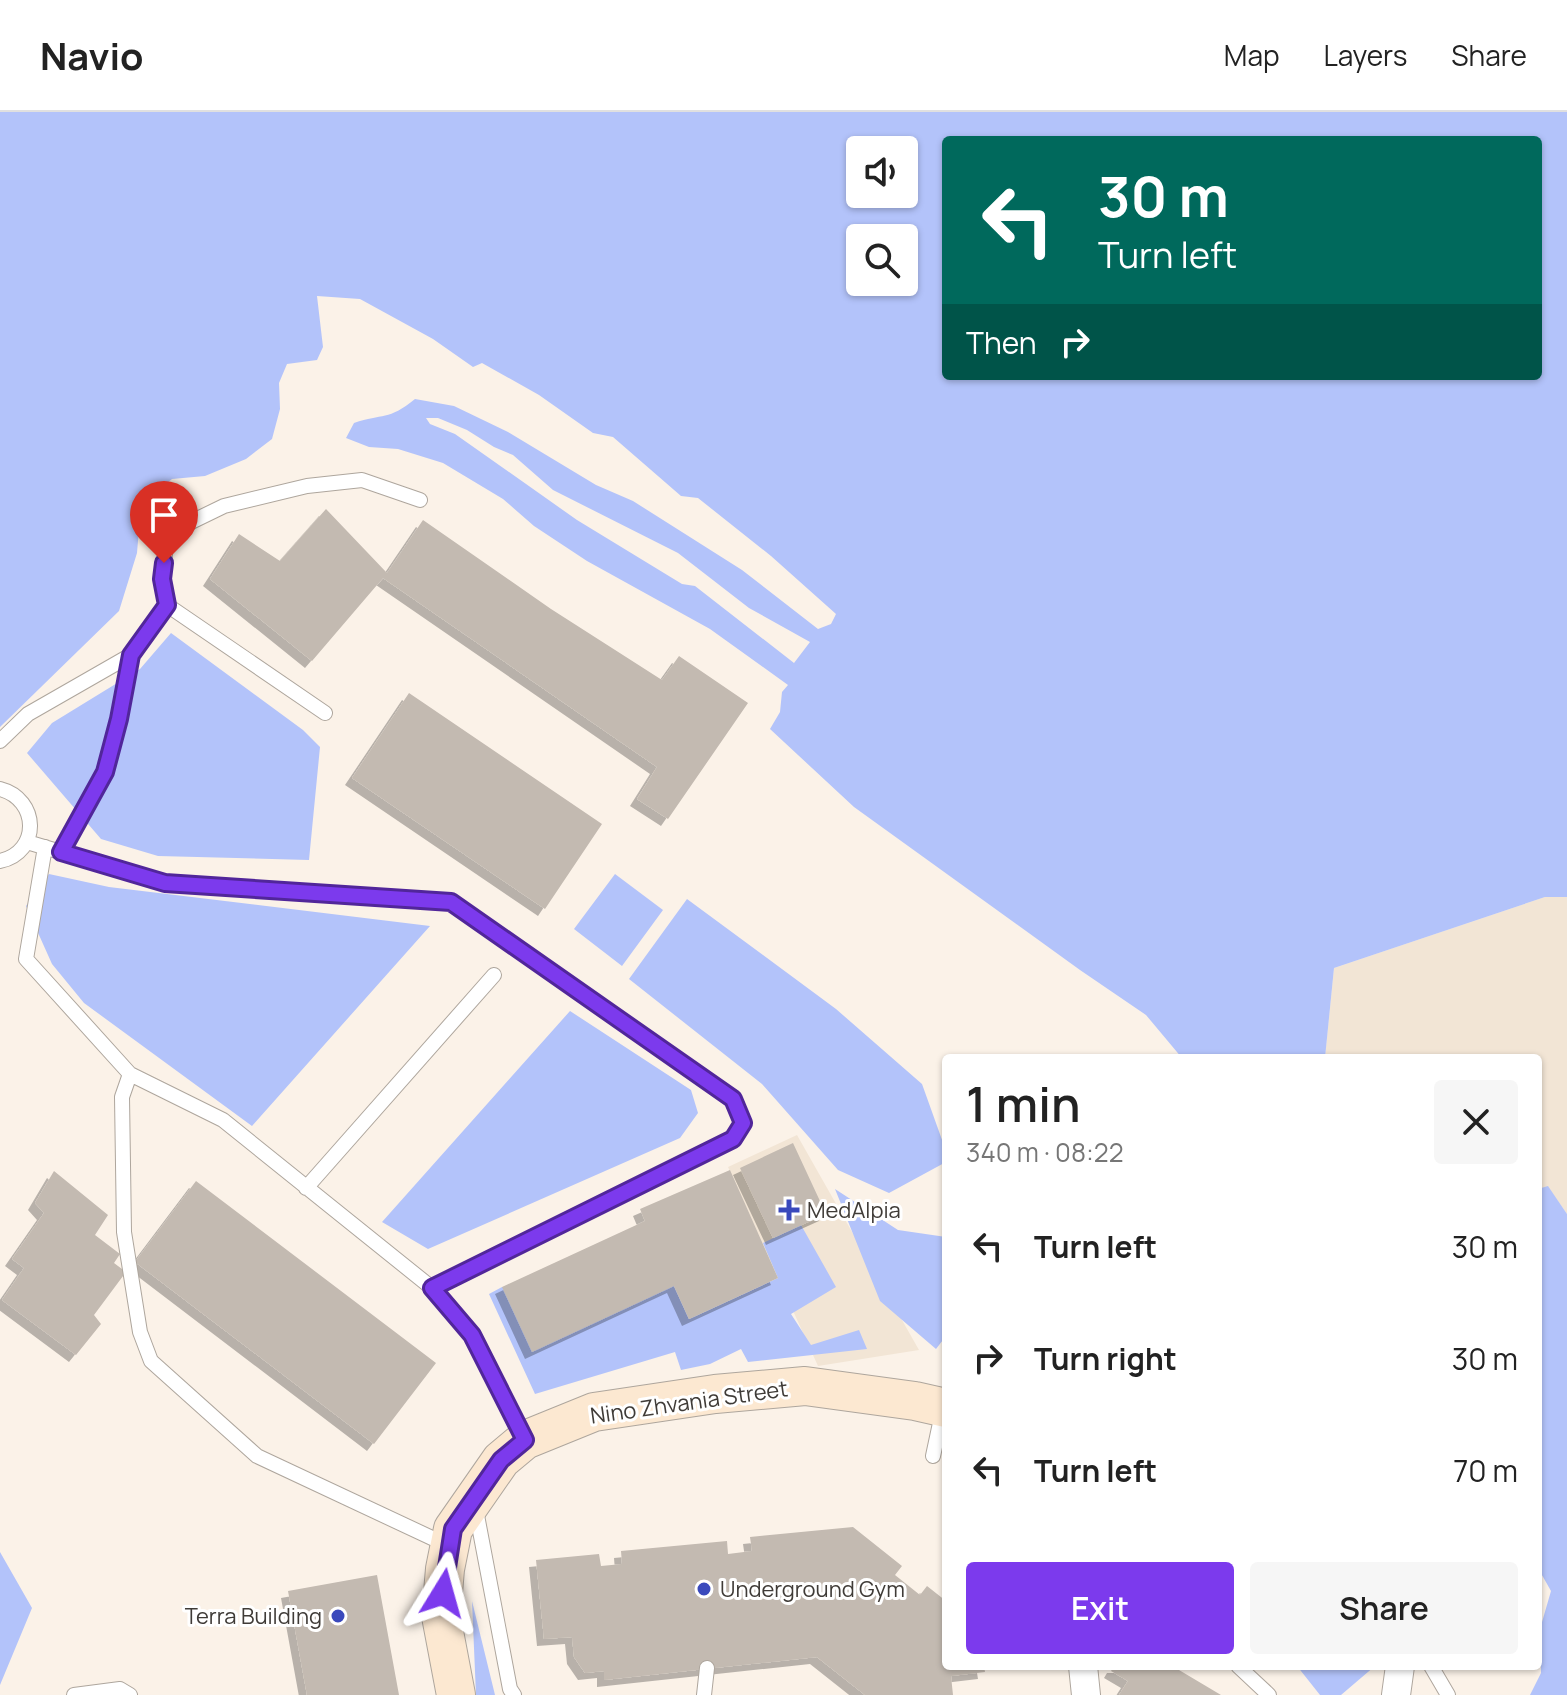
<!DOCTYPE html>
<html lang="en">
<head>
<meta charset="utf-8">
<style>
	:root { --surface:#fff; --page:#f6f6f6; --text:#222; --muted:#767676; --line:#e0e0e0; --accent:#7c3aed }
	body { margin:0; font-family:Manrope,sans-serif; background:var(--page); color:var(--text); height:100vh; display:flex; flex-direction:column; font-size:30px; white-space:nowrap }
	* { box-sizing:border-box; margin:0 }
	p { font-size:26px; color:var(--muted) }
	.icon { flex:none; width:44px; height:44px; fill:none; stroke:currentColor; stroke-width:2; stroke-linecap:round; stroke-linejoin:round }
	.map { position:relative; flex:1; overflow:hidden }
	.details { position:absolute; left:942px; top:942px; width:600px; height:616px; display:flex; flex-direction:column; background:var(--surface); border-radius:8px; box-shadow:0 2px 6px #0004 }
	.details>* { flex:none }
	.guide { position:absolute; left:942px; top:24px; width:600px; height:244px; border-radius:8px; box-shadow:0 2px 6px #0004; background:#00695c; color:#fff; overflow:hidden }
	.buttons { position:absolute; left:846px; top:24px; display:grid; gap:16px }
	.buttons a { display:grid; place-items:center; width:72px; height:72px; border-radius:8px; background:var(--surface); box-shadow:0 2px 6px #0004; font-size:40px }
	.pin { position:absolute; display:grid; place-items:center; width:68px; height:68px; color:#fff; margin:-82px -34px; border-radius:50% 50% 50% 0; rotate:-45deg; box-shadow:0 0 8px #0007 }
	.pin .icon { rotate:45deg }
	.me { position:absolute; width:88px; margin:-44px; rotate:8deg; stroke-linejoin:round; filter:drop-shadow(0 0 6px #0008) }
	.turn { display:flex; align-items:center; gap:28px; height:168px; padding:0 24px; font-size:36px }
	.turn .icon { width:104px; height:104px; stroke-width:2.5 }
	.turn b { display:block; font-size:56px; line-height:68px }
	.then { display:flex; align-items:center; height:76px; padding:0 24px; background:#0003; gap:16px; font-size:30px }
	.round { display:grid; place-items:center; flex:none; width:84px; height:84px; border-radius:8px; background:var(--page) }
	.headline { display:flex; align-items:center; justify-content:space-between; height:136px; padding:0 24px }
	h1 { font-size:48px; font-weight:600; line-height:60px }
	.action { display:flex; gap:16px; margin-top:auto; padding:16px 24px }
	.action a { flex:1; height:92px; border-radius:8px; background:var(--accent); color:#fff; font-size:32px; font-weight:600; line-height:92px; text-align:center }
	.action a+a { background:var(--page); color:var(--text) }
	ul { padding:0; list-style:none }
	li { display:flex; align-items:center; gap:24px; height:112px; padding:0 24px }
	li div { flex:1 }
	li b { display:block; font-size:30px }
	li em { font-style:normal }
	header { display:flex; align-items:center; gap:48px; box-sizing:border-box; height:112px; padding:0 40px; background:var(--surface); border-bottom:2px solid var(--line) }
	header strong { font-size:38px }
	nav { display:flex; gap:44px; margin-inline-start:auto; font-size:28px }
	.map>svg:first-child { display:block }
</style>
</head>
<body>
<header>
<strong>Navio</strong>
<nav><a>Map</a><a>Layers</a><a>Share</a></nav>
</header>
<div class="map">
<svg width="1567" height="1583" viewBox="0 0 1567 1583">
	<defs>
		<filter id="shadow"><feDropShadow dx="-7" dy="7" stdDeviation="0" flood-color="#0004"/></filter>
	</defs>
	<rect width="100%" height="100%" fill="#fbf2e8"/>
	<path fill="#f2e5d5" d="M1545,785H1567V1102L1548,1075L1538,1077V946H1325L1334,856Z
		M797,1023L919,1238L818,1254L728,1055Z"/>
	<path fill="#b3c3fa" fill-rule="evenodd" d="M0,0H1567V785H1545L1334,856L1325,946H1182L1146,903L1080,858L854,695L770,617L780,600L782,580L788,573L710,517L587,449L534,414L503,387L443,351L398,337L369,335L346,326L354,311C383,301 388,309 415,287L454,294L508,320L596,373L633,389L742,458L818,517L831,512L836,502L771,444L698,386L681,384L613,325L593,321L539,283L482,251L473,255L433,227L360,187L317,184L323,235L317,248L287,252L279,271L280,297L272,327L246,347L205,364L172,367L141,392L137,441L119,499L0,615ZM946,28H1538V264H946ZM860,38H904V82H860ZM860,126H904V170H860ZM426,306H438L467,318L494,335L513,343L553,378L678,441L749,496L810,530L794,551L695,474L682,472L577,408L455,322L430,312Z
		M171,521L303,618L320,635L309,748L158,744L101,727L27,641L52,611L140,557Z
		M49,762L109,775L430,814L252,1014L84,891L52,852L26,794Z
		M615,762L663,798L622,854L574,817Z
		M687,787L836,897L922,972L946,1039V1050L889,1081L838,1058L762,972L629,867Z
		M570,899L691,978L698,1001L680,1026L428,1137L382,1110Z
		M1548,1074L1567,1102V1583H1530L1541,1561L1540,1517L1551,1479L1538,1456V1077Z
		M835,1077L898,1118L946,1125V1224L936,1237L880,1189Z
		M801,1113L836,1175L791,1202L811,1233L859,1218L867,1237L748,1250L741,1237L710,1252L681,1258L675,1240L535,1282L489,1182L502,1175L674,1174L689,1207L778,1166L763,1131Z
		M0,1440L32,1496L0,1573Z
		M472,1489L495,1583H476Z
		M1297,1554H1375L1341,1583H1320Z"/>
	<path fill="#c3bab1" filter="url(#shadow)" d="M326,397L387,461L423,408L551,497L662,568L679,544L748,591L668,707L637,687L657,655L383,466L312,549L210,467L239,422L280,449Z
		M409,581L602,712L545,797L352,666Z
		M793,1031L826,1102L773,1126L740,1056Z
		M730,1058L778,1166L689,1207L674,1174L532,1240L502,1175L645,1109L640,1097Z
		M54,1059L108,1103L95,1123L120,1142L114,1151L126,1160L94,1203L101,1212L76,1243L2,1188L24,1156L12,1147L44,1101L35,1091Z
		M196,1069L436,1251L374,1332L135,1150Z
		M853,1415L902,1454L895,1463L920,1483L927,1474L946,1489V1554H984L985,1560L951,1564L953,1583H865L817,1545L604,1568V1559L585,1561L574,1545L572,1525L544,1527L536,1448L599,1442L601,1454L622,1452L621,1439L727,1429L728,1442L752,1439L750,1425Z
		M377,1463L399,1583H307L288,1479Z
		M1114,1554H1181L1179,1558L1221,1583H1119L1128,1569L1111,1559Z"/>
	<g fill="none" stroke-linecap="round" stroke-linejoin="round">
		<g stroke="#aea69d" stroke-width="16">
			<path id="lane" d="M325,601L167,493L162,467L166,434L189,411L224,394L307,374L362,368L420,388
				M0,629L28,602L131,543L167,493
				M0,677C39,687 41,740 0,749
				M27,730L165,771L451,790L733,987L743,1011L733,1027L432,1176L472,1223L525,1328
				M45,735L26,847L130,962L223,1008L432,1176
				M61,740L105,660L119,607L131,543
				M130,962L122,985L124,1120L140,1220L151,1249L257,1344L449,1434
				M306,1076L494,863
				M933,1344L943,1297
				M476,1398L510,1577L514,1583
				M1238,1554L1269,1583
				M1431,1554L1448,1583
				M74,1583L120,1577L130,1583
				M704,1583L707,1556"/>
		</g>
		<g stroke="#aea69d" stroke-width="30">
			<path id="street" d="M1083,1554L1086,1583
				M1396,1583L1400,1554"/>
		</g>
		<g stroke="#aea69d" stroke-width="40">
			<path id="secondary" d="M456,1583L441,1504L445,1457L453,1417L501,1348L525,1328L594,1300L715,1282L805,1274L915,1289L946,1296"/>
		</g>
		<use href="#lane" stroke="#fff" stroke-width="14"/>
		<use href="#street" stroke="#fff" stroke-width="28"/>
		<use href="#secondary" stroke="#fce8d1" stroke-width="38"/>
	</g>
	<g fill="none" stroke-linecap="round" stroke-linejoin="round">
		<g stroke="#51269a" stroke-width="20">
			<path id="route" d="M164,451L162,467L167,493L131,543L119,607L105,660L61,740L165,771L451,790L733,987L743,1011L733,1027L432,1176L472,1223L525,1328L501,1348L453,1417L443,1481"/>
		</g>
		<use href="#route" stroke="#7c3aed" stroke-width="14"/>
	</g>
	<g fill="#3a49bc" stroke="#fff" stroke-width="3">
		<path d="M785 1086h8v8h8v8h-8v8h-8v-8h-8v-8h8z"/>
		<circle cx="704" cy="1477" r="8"/>
		<circle cx="338" cy="1504" r="8"/>
	</g>
	<g text-anchor="middle" stroke-width="6" stroke-linejoin="round" paint-order="stroke">
		<g font-size="22" fill="#3f3b37" stroke="#fff" text-anchor="start">
			<text x="807" y="1106">MedAlpia</text>
			<text x="720" y="1485">Underground Gym</text>
			<text x="322" y="1512" text-anchor="end">Terra Building</text>
		</g>
		<g font-size="22" fill="#3f3b37" stroke="#fff">
			<text transform="translate(689 1290) rotate(-8)" y="8">Nino Zhvania Street</text>
		</g>
	</g>
</svg>
<div class="buttons">
<a><svg class="icon" aria-label="sound" viewBox="0 0 24 24"><path d="M4 9h4l5-4v14l-5-4H4zM17 9q2 3 0 6"/></svg></a>
<a><svg class="icon" aria-label="search" viewBox="0 0 24 24"><circle cx="10" cy="10" r="6"/><path d="M15 15l6 6"/></svg></a>
</div>
<div class="pin" style="left:164px;top:451px;background:#d93025"><svg class="icon" aria-label="arrive" viewBox="0 0 24 24"><path d="M6 21V4h12l-3 4 3 4H6"/></svg></div>
<svg class="me" style="left:443px;top:1481px" viewBox="-20 -20 40 40"><path d="M0-17L14 15 0 8-14 15z" fill="#7c3aed" stroke="#fff" stroke-width="4"/></svg>
<div class="guide">
<div class="turn"><svg class="icon" aria-label="left" viewBox="0 0 24 24"><path d="M17 20v-9H6M10 6l-5 5 5 5"/></svg><div><b>30 m</b>Turn left</div></div>
<div class="then">Then<svg class="icon" aria-label="right" viewBox="0 0 24 24"><path d="M7 20v-9h11M14 6l5 5-5 5"/></svg></div>
</div>
<section class="details">
<div class="headline"><div><h1>1 min</h1><p>340 m · 08:22</p></div><a class="round"><svg class="icon" aria-label="close" viewBox="0 0 24 24"><path d="M6 6l12 12M18 6L6 18"/></svg></a></div>
<ul>
<li><svg class="icon" aria-label="left" viewBox="0 0 24 24"><path d="M17 20v-9H6M10 6l-5 5 5 5"/></svg><div><b>Turn left</b></div><em>30 m</em></li>
<li><svg class="icon" aria-label="right" viewBox="0 0 24 24"><path d="M7 20v-9h11M14 6l5 5-5 5"/></svg><div><b>Turn right</b></div><em>30 m</em></li>
<li><svg class="icon" aria-label="left" viewBox="0 0 24 24"><path d="M17 20v-9H6M10 6l-5 5 5 5"/></svg><div><b>Turn left</b></div><em>70 m</em></li>
</ul>
<div class="action"><a>Exit</a><a>Share</a></div>
</section>
</div>
</body>
</html>
